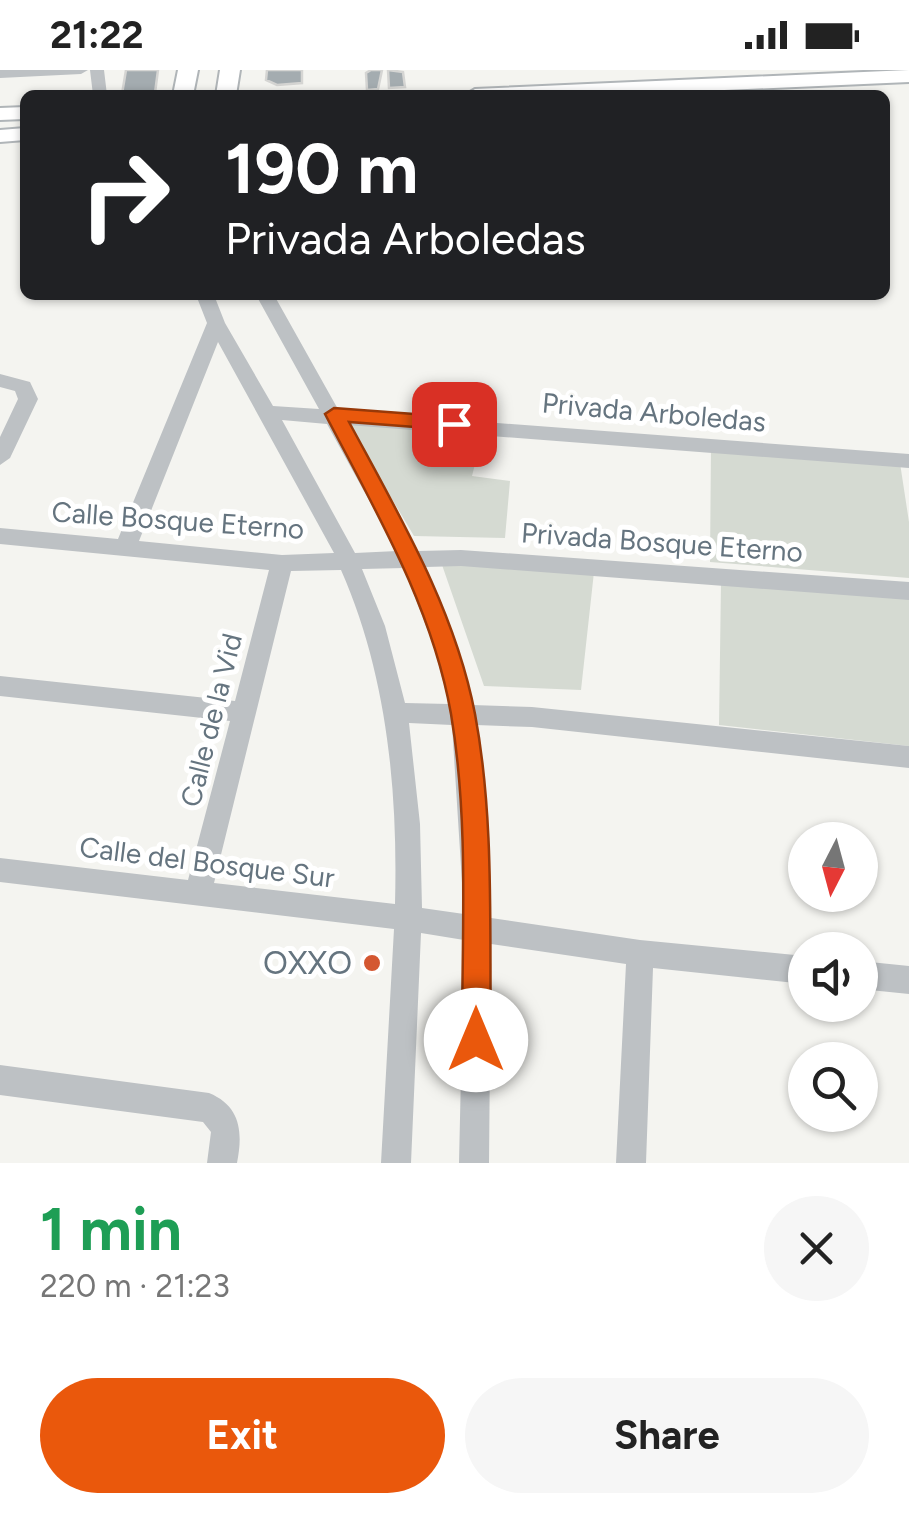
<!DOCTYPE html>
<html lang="en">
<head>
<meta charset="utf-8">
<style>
	:root { --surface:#fff; --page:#f6f6f6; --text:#222; --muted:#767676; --accent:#ea580c }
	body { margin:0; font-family:Figtree,sans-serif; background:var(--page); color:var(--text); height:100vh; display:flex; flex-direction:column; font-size:38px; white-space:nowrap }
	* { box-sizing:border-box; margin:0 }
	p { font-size:32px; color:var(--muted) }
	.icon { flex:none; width:55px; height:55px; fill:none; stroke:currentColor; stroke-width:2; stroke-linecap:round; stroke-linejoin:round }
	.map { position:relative; height:1093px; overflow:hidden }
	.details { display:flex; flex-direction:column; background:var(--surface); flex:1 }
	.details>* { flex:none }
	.guide { position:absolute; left:20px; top:20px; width:870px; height:210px; border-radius:15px; box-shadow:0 2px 8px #0004; background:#202124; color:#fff; overflow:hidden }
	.needle { width:65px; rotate:186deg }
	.fabs { position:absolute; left:788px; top:752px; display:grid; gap:20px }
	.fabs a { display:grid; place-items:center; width:90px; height:90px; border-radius:50%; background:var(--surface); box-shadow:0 2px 8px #0004; font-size:50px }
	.pin { position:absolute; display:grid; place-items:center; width:85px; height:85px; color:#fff; margin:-42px; border-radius:20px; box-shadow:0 5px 15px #0006 }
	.me { position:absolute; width:110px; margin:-55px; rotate:0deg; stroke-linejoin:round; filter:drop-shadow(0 0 8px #0008) }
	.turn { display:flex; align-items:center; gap:35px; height:210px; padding:0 40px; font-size:45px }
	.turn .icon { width:130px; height:130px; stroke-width:2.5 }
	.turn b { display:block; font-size:70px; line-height:85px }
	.round { display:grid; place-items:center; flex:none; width:105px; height:105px; border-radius:52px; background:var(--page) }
	.overview { display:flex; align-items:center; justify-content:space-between; height:170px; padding:0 40px }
	h1 { font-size:60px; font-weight:700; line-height:75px; color:#1e9e55 }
	.primary-button { display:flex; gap:20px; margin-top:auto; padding:20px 40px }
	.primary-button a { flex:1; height:115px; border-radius:60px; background:var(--accent); color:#fff; font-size:40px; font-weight:700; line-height:115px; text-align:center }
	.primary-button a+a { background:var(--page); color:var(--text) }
	.status { display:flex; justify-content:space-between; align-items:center; height:70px; padding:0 50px; background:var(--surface); direction:ltr }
	.status svg { height:28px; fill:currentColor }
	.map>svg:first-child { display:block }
</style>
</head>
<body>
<div class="status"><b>21:22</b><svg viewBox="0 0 49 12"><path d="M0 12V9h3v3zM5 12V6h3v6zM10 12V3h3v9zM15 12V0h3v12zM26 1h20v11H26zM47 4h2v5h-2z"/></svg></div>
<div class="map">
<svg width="909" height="1093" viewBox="0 0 909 1093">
	<rect width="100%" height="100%" fill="#f4f4f0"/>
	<path fill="#d5dad2" d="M344,349L484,358L472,406L510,411L505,468L414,466Z
		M711,377L900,393L909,452V508L710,492Z
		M441,492L594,502L581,620L484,616Z
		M721,513L909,526V676L719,655Z"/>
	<path fill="#a4acb0" stroke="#d5d5d3" stroke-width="2.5" d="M126,0H158L155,23L122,24Z
		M267,0H302V13L277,15L266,10Z
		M371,0H382L378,19L367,20L366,3Z
		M388,0L403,2L405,17L389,18Z"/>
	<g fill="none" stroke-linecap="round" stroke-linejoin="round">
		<g stroke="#b0b5b8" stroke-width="4">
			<path id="secondary" d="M178,0H198L193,25H173Z
				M220,0H240L236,25H216Z
				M909,0V12L611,25H465L475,19Z
				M25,37V49L0,50V38Z
				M25,58V70L0,72V60Z"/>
		</g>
		<path fill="#bdc1c4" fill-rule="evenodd" d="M0,0H88L81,4L0,8Z
			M90,0H104L107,25H93Z
			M196,225H214L225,253L273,336L319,339L256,225H274L339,341L909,384V398L348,355L418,481L461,480L909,512V530L461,496L426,497L456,577L472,635L532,637L909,676V698L532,657L476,655L491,848L640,870L805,886V914L653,898L646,1093H616L626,894L491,874L489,1093H459L464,870L421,863L411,1093H381L394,859L0,812V788L188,810L230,651L0,626V606L235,631L269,500L0,474V458L118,469L207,253ZM218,272L334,483L282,485L139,471ZM282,350L327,354L397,481L355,483ZM404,498L434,577L449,634L405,633L385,556L362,499ZM341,500C387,604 398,721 395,834L214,813L291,501ZM409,653L452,655L464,844L422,838L420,754Z
			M0,304L30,312L38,329L10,388L0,395V367L18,329L15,321L0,317Z
			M860,891L909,896V924L860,919Z
			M0,995L209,1023C241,1036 243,1063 237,1093H207L211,1062L203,1052L0,1025Z"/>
		<use href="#secondary" fill="#fff" fill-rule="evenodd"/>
	</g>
	<path fill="#ea580c" stroke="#983908" stroke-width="2.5" d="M334,338L454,347L463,354L454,360L349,352C399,445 455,539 475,644C495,750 489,863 491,970L487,980L476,985L466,980L462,970C462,863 469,750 451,644C432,536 375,440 325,344Z"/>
	<circle fill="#d45731" stroke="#fff" stroke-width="4" cx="372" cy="893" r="10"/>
	<g text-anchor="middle" stroke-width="10" stroke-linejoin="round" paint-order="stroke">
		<g font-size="28" fill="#65747f" stroke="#fff">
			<text transform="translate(654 342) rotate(5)" y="10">Privada Arboledas</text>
			<text transform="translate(178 450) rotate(4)" y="10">Calle Bosque Eterno</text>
			<text transform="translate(662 472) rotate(4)" y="10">Privada Bosque Eterno</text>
			<text transform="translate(211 650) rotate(-76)" y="10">Calle de la Vid</text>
			<text transform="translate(207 792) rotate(7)" y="10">Calle del Bosque Sur</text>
		</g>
		<g font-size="32" fill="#65747f" stroke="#fff" text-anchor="end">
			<text x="352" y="904">OXXO</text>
		</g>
	</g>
</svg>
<div class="fabs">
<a><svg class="needle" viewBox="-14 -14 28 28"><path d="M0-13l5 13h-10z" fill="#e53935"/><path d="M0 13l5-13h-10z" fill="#767676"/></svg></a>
<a><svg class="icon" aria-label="sound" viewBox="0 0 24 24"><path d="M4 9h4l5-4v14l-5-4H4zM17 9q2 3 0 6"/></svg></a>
<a><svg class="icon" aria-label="search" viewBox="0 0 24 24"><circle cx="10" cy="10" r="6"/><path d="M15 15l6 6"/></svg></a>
</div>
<div class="pin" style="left:454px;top:354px;background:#d93025"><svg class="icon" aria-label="arrive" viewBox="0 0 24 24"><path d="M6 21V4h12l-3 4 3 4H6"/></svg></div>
<svg class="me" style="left:476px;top:970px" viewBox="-20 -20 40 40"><circle r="19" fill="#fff"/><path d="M0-13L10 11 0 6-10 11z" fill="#ea580c"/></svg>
<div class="guide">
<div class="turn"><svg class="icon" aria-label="right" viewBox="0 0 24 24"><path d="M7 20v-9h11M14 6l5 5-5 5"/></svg><div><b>190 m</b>Privada Arboledas</div></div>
</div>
</div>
<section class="details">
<div class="overview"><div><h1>1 min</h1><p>220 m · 21:23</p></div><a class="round"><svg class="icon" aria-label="close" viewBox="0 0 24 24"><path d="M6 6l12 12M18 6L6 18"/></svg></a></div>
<div class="primary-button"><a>Exit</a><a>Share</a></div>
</section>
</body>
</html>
